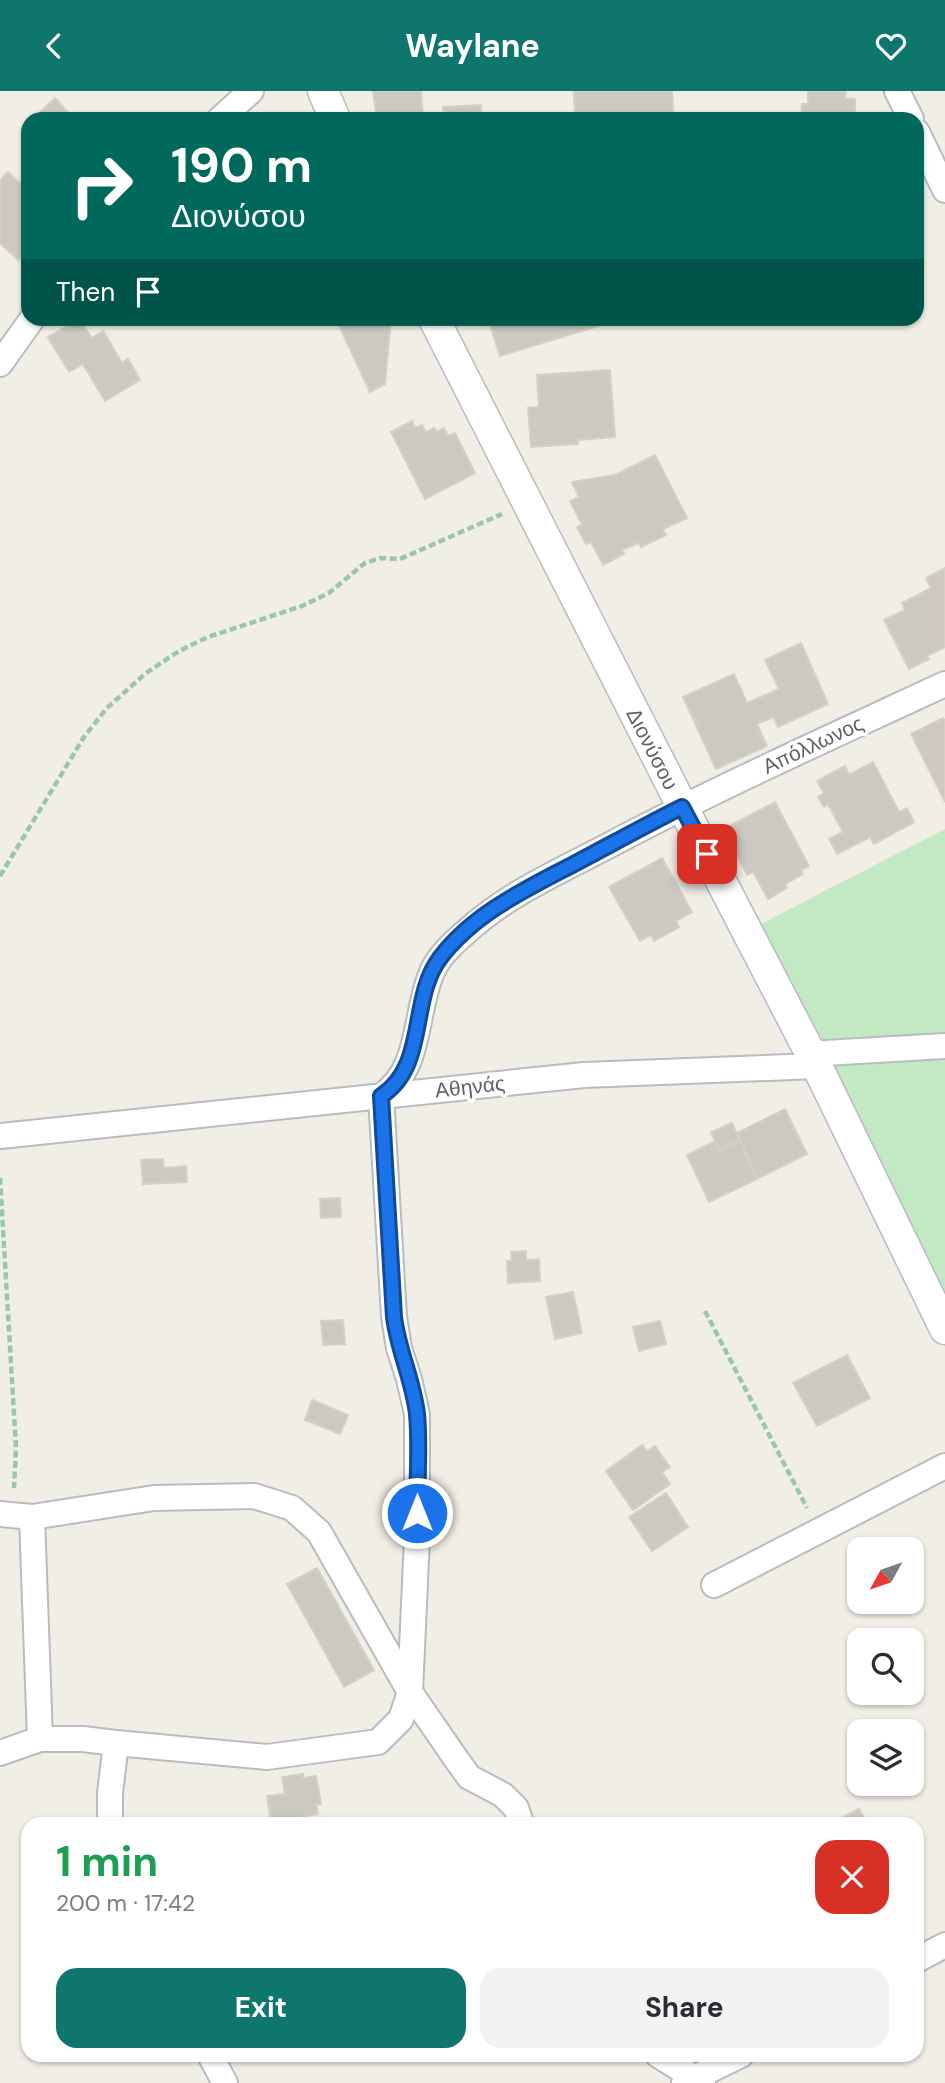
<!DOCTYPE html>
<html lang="en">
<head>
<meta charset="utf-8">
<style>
	:root { --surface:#fff; --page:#f2f2f3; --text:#2b2b33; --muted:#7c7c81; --accent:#0f766e }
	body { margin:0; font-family:"DM Sans",sans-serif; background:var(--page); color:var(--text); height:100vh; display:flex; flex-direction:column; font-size:26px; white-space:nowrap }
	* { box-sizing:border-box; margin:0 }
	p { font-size:23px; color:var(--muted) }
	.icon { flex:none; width:38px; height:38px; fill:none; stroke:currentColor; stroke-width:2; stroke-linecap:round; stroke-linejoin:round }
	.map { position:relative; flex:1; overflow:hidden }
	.sheet { position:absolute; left:21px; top:1726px; width:903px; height:245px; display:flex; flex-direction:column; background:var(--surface); border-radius:21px; box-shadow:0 2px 5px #0004 }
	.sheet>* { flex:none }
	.banner { position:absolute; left:21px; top:21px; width:903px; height:214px; border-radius:21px; box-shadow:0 2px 5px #0004; background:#00695c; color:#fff; overflow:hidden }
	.needle { width:46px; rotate:230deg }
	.tools { position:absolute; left:847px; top:1446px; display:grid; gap:14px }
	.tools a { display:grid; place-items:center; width:77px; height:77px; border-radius:14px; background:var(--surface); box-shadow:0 2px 5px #0004; font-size:35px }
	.pin { position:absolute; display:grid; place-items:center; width:60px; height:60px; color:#fff; margin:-30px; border-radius:14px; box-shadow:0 4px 10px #0006 }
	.me { position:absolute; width:77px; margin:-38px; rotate:0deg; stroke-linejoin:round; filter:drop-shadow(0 0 5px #0008) }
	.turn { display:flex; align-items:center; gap:24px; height:147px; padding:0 35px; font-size:32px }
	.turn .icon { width:91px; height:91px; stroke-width:2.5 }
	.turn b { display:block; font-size:49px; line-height:60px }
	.then { display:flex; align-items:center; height:66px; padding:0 35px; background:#0003; gap:14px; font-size:26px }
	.round { display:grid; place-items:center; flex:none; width:74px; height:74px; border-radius:21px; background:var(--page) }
	.headline { display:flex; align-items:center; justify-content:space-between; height:119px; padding:0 35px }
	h1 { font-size:42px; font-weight:700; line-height:52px; color:#1e9e55 }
	.button { display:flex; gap:14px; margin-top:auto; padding:14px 35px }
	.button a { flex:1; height:80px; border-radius:21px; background:var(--accent); color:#fff; font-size:28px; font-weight:700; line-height:80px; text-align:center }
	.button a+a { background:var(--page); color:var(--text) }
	header { display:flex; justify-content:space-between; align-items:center; height:91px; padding:0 35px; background:var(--accent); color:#fff; font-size:32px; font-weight:700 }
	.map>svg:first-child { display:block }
</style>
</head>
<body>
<header><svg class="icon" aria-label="back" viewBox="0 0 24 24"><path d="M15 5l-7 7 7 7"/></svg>Waylane<svg class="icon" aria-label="heart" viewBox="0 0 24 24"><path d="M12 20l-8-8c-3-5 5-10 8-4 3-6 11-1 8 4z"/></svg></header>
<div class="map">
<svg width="945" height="1992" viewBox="0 0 945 1992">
	<rect width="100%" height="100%" fill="#f1eee6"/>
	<path fill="#c2e9c2" d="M945,738V1207L759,834Z"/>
	<path fill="#ccc9c3" stroke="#d6d0c4" stroke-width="2" d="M373,0H421L423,28H377Z
		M574,0H672L674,28H575Z
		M808,0H846L845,7L855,8V22H862L861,28H801L802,13H808Z
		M55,7L74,28H33Z
		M481,14L482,28H444L443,16Z
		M8,81L28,100V160L18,169L0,152V93L2,87Z
		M79,228L92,247L103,240L122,272L128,268L140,289L105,310L83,273L69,281L48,246Z
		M336,228H391L385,293L370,301Z
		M488,228H595L598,235L500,265Z
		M610,279L615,346L578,349V353L531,356L528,317L539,316L537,284Z
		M412,330L415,337L422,334L426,341L434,337L437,341L444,337L448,345L455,342L475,382L425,408L391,341Z
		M655,364L687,427L663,438L666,444L641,456L638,452L622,459L624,463L603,474L591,451L586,453L577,436L582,433L570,410L579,406L572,391L615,384Z
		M945,477V556L927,565L929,568L909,578L884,529L905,519L902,512L931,497L926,487Z
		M801,552L828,613L778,636L773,626L757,633L767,655L716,678L683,606L734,583L747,612L779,598L765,569Z
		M943,627L945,630V711L911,643Z
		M873,671L899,721L907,717L914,731L874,753L870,746L837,763L829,748L843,741L828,713L824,716L818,706L824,702L817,690L845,675L849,684Z
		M775,711L809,775L801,779L803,783L785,793L787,797L768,808L753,781L747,784L724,738Z
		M662,767L692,821L676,830L679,836L654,850L651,844L640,850L609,796Z
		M785,1018L807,1063L757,1088L737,1042Z
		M732,1032L740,1049L719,1059L711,1041Z
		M740,1049L757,1088L709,1111L687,1064L715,1050L719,1059Z
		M163,1068L164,1077L186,1075L187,1091L143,1093L141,1069Z
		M340,1107L341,1126L321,1127L320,1108Z
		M526,1160V1169L539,1168L540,1190L508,1192L507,1170H512L511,1161Z
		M573,1201L582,1242L555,1248L546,1206Z
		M343,1229L345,1253L323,1254L321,1230Z
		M660,1230L666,1253L639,1260L633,1236Z
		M847,1264L870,1307L817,1335L793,1292Z
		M312,1309L348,1324L340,1343L305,1329Z
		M642,1354L647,1360L655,1355L670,1376L662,1381L670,1393L633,1419L606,1380Z
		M666,1402L688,1436L652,1460L629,1426Z
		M317,1477L374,1579L344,1596L287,1493Z
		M303,1683V1687L316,1685L321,1713H316L318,1723L271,1732L267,1705L285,1703L282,1686Z
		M859,1718L867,1732H831Z"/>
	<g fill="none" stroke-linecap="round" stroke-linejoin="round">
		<g stroke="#b8bcc0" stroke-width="28">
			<path id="minor" d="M897,0L911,28
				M220,28L251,0
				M917,41L945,99
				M0,273L32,228
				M808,963L945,955
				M0,1045L584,984L817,975
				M0,1423L32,1426L154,1407L254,1405L292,1417L319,1441L410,1601L454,1665L469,1686L503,1704L516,1717L521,1732
				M714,1494L945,1375
				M40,1648H83L116,1652L110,1702V1732
				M116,1652L267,1666L378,1651L401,1628L410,1601L417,1447V1323L409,1288L399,1257L394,1226L381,1005C422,979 414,922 432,881C438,866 453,852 466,841C506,804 558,781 606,756C717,697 831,646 945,593
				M0,1662L40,1648L32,1426
				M917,1869L945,1854
				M210,1964L225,1992
				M658,1964L703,1992
				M684,1992L741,1964"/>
		</g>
		<g stroke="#b8bcc0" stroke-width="33">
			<path id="tertiary" d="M323,0L335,28
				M434,228L682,715L817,975L945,1238"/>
		</g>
		<path stroke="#99c8a6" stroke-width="4.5" stroke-dasharray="7 3.5" stroke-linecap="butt" d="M0,785L84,646L107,617L146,582L179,560L208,546L302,515L329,502L365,472L380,467L400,468L502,423
			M0,1087L16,1357L14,1397
			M705,1220L807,1417"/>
		<use href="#minor" stroke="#fff" stroke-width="24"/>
		<use href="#tertiary" stroke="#fff" stroke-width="30"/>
	</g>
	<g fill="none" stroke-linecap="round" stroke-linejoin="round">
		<g stroke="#114b97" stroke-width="18">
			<path id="route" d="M417,1422C417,1390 420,1355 417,1323C413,1289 398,1259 394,1226L381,1005C428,975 409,908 440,867C473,823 526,798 574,773C610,754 646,734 682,716L707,763"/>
		</g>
		<use href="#route" stroke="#1a73e8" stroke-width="12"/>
	</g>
	<g text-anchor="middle" stroke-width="7" stroke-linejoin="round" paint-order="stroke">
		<g font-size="21" fill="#5d6267" stroke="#fff">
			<text transform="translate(813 654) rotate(-25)" y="7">Απόλλωνος</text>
			<text transform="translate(652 658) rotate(63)" y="7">Διονύσου</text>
			<text transform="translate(470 996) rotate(-6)" y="7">Αθηνάς</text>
		</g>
	</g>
</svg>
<div class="tools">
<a><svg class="needle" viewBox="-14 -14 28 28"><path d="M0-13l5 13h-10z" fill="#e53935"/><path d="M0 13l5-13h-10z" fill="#7c7c81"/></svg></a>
<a><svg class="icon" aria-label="search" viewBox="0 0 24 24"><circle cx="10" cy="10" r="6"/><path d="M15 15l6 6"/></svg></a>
<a><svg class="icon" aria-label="layers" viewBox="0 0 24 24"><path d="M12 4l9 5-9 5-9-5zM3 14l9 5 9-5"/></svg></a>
</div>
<div class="pin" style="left:707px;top:763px;background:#d93025"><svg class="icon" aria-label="arrive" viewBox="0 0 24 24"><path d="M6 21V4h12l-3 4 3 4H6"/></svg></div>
<svg class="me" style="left:417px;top:1422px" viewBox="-20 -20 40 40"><circle r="17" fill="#1a73e8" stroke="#fff" stroke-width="3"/><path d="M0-11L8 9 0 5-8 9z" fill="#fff"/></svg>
<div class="banner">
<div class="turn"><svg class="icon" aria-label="right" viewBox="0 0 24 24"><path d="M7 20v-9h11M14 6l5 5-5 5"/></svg><div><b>190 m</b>Διονύσου</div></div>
<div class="then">Then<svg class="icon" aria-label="arrive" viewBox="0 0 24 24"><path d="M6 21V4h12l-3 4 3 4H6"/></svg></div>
</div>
<section class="sheet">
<div class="headline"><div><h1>1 min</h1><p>200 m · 17:42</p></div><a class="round" style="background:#d93025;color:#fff"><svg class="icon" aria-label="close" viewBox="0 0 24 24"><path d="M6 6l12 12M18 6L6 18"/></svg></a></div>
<div class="button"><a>Exit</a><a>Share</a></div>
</section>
</div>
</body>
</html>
